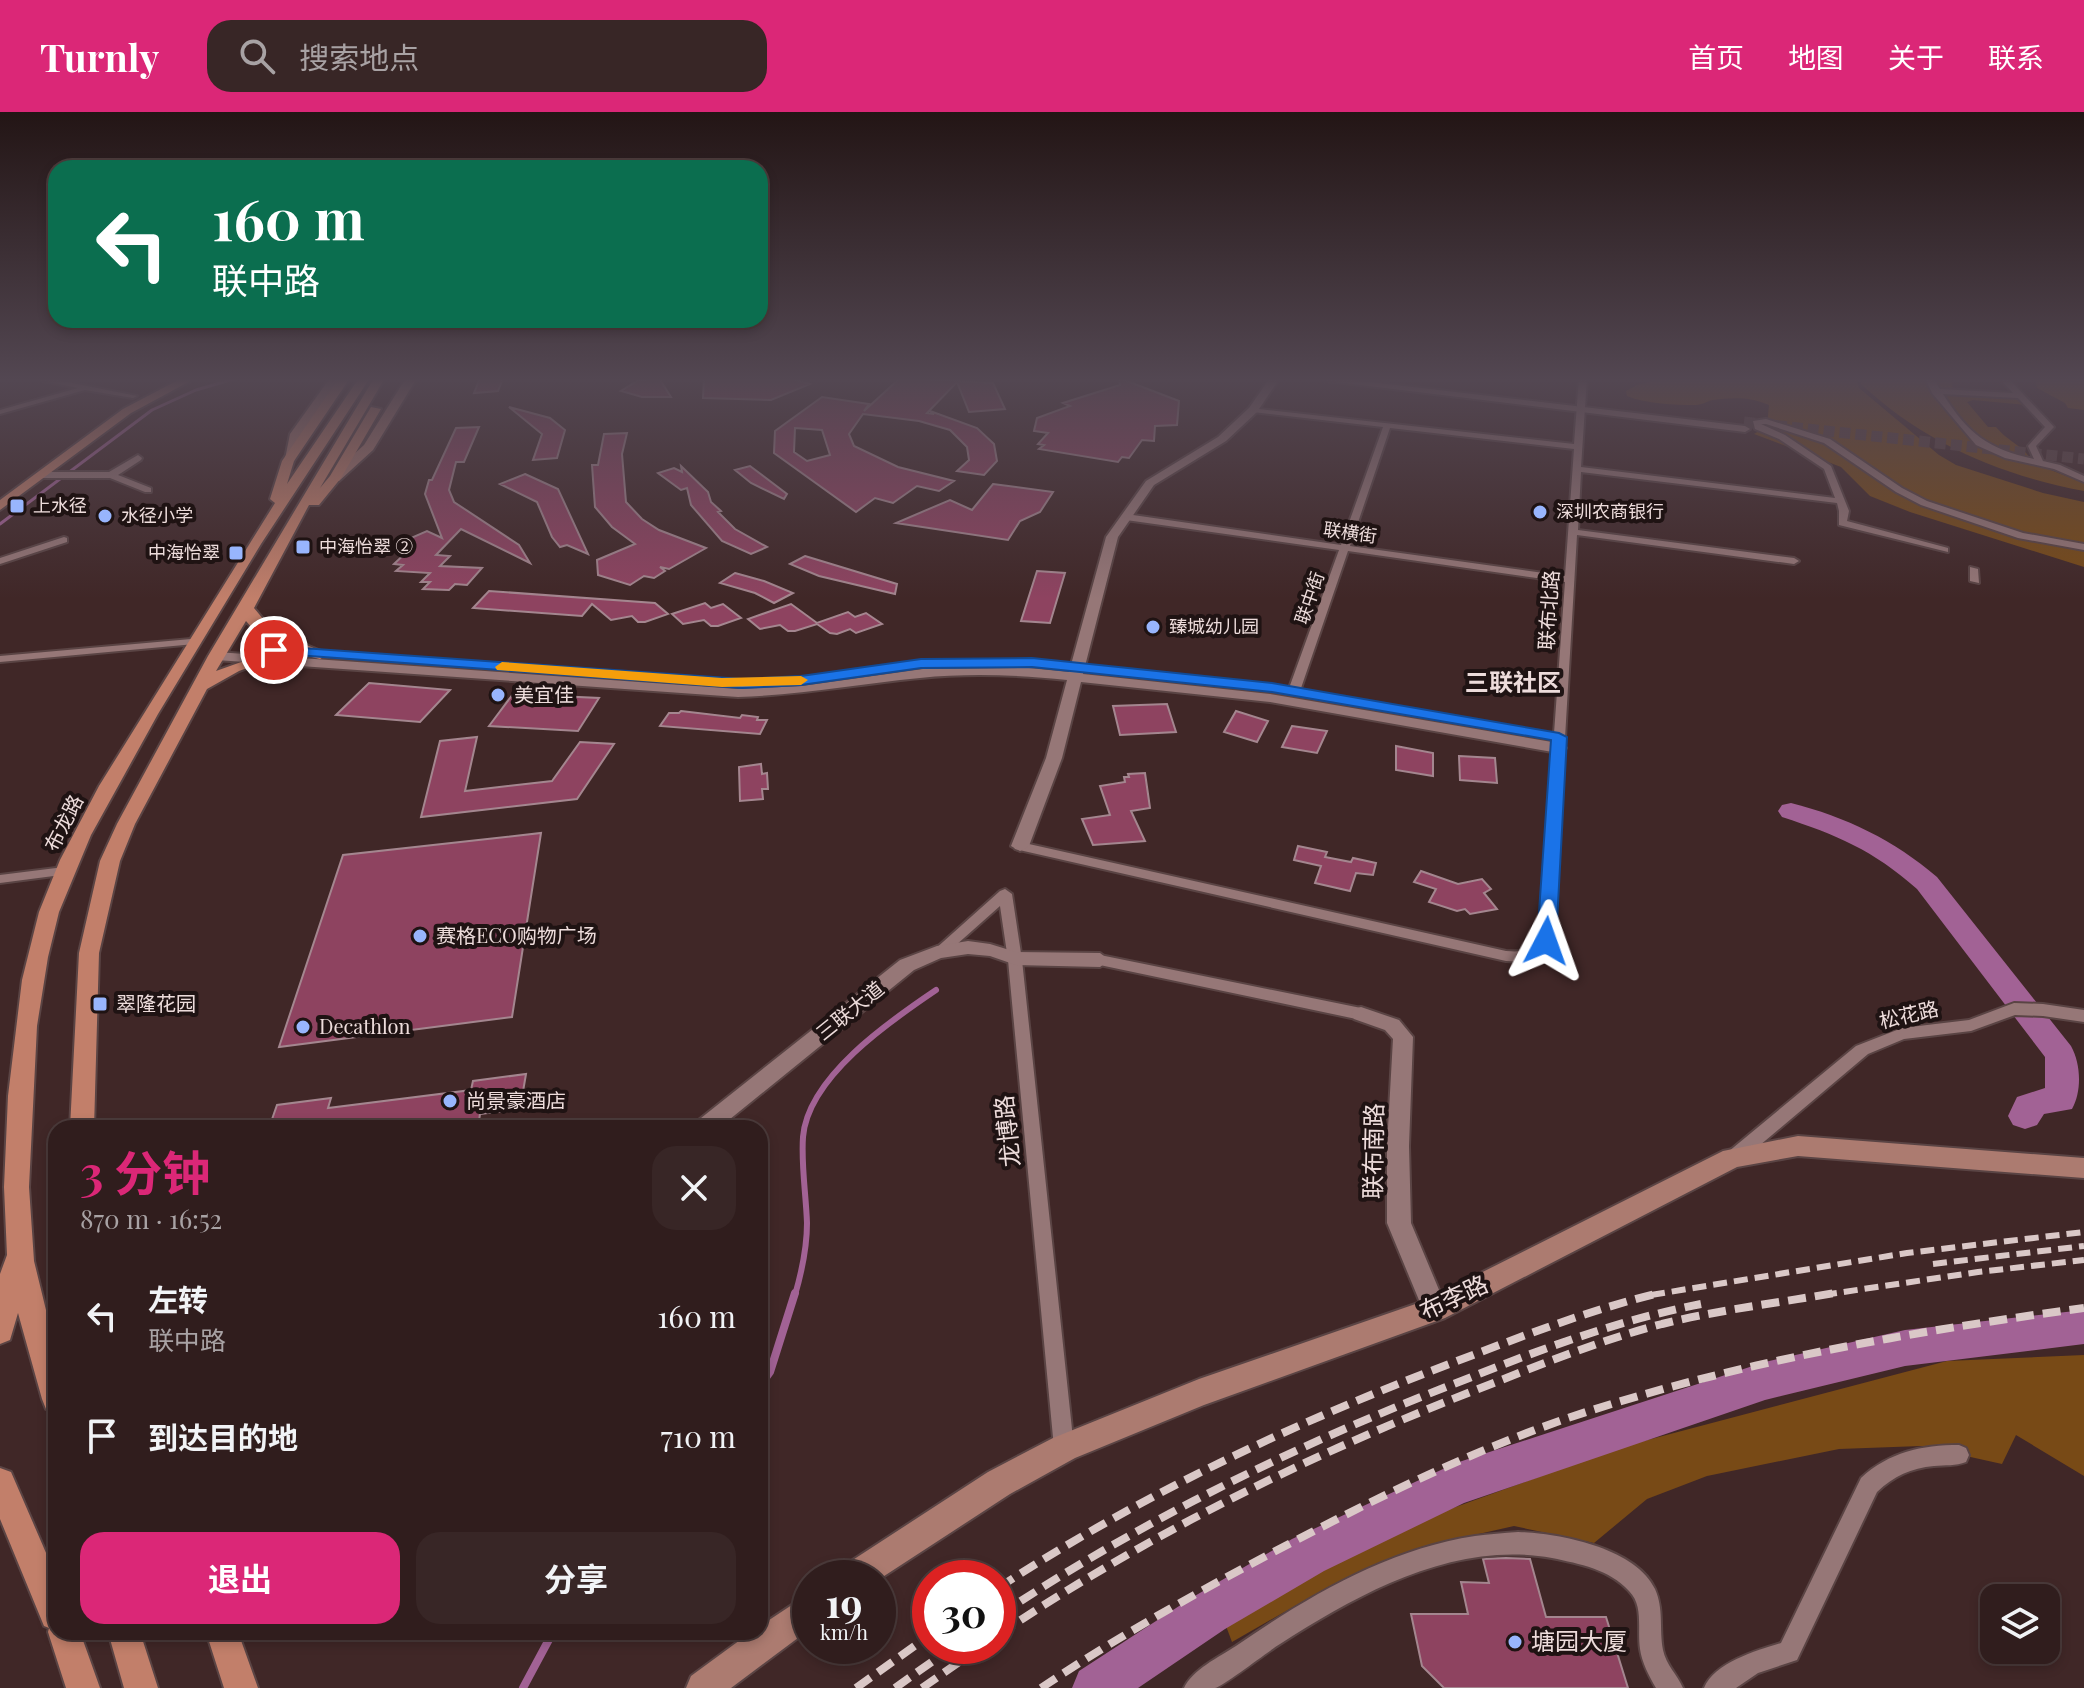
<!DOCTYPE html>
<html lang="zh">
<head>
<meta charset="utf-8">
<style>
	:root { --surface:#301d1d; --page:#382626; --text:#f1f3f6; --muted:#a8a2a4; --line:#4b3b3b; --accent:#db2777 }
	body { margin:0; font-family:"Playfair Display","Noto Sans SC",serif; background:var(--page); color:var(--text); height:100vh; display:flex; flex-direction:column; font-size:30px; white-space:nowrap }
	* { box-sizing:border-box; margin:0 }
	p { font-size:26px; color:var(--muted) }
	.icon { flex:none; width:44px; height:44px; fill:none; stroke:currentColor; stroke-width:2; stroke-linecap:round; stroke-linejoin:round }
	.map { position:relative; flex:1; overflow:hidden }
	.details { position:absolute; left:48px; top:1008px; width:720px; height:520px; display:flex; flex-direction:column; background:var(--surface); border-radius:24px; box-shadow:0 4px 12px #0003,0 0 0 2px var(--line) }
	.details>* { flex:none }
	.guide { position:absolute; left:48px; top:48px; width:720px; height:168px; border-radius:24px; box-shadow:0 4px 12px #0003,0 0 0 2px var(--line); background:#0b6e4f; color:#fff; overflow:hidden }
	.controls { position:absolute; left:1980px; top:1472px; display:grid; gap:16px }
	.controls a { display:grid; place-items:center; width:80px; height:80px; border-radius:16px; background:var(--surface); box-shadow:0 4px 12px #0003,0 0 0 2px var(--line); font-size:40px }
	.speed { position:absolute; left:792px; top:1448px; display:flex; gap:16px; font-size:40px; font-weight:700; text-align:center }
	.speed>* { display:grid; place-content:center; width:104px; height:104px; border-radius:50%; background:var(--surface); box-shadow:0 4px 12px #0003,0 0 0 2px var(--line); line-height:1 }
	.speed small { font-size:20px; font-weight:400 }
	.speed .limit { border:12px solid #d22; background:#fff; color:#111 }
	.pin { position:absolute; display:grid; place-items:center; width:68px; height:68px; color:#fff; margin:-34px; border:4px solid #fff; border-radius:50%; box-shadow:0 2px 8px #0007 }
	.me { position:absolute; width:88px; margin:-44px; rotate:4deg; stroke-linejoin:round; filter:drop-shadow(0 0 6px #0008) }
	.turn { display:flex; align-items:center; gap:28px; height:168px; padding:0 32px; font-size:36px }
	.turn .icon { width:104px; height:104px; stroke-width:2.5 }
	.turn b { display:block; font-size:56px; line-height:68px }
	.round { display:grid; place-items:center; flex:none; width:84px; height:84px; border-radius:24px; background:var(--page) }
	.summary { display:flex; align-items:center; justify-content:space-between; height:136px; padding:0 32px }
	h1 { font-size:48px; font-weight:700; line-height:60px; color:var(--accent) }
	.action { display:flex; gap:16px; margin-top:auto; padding:16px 32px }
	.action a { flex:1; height:92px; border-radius:24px; background:var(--accent); color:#fff; font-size:32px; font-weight:700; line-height:92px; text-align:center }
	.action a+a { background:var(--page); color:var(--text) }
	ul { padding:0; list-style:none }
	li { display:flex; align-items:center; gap:24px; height:120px; padding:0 32px }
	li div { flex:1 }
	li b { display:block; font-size:30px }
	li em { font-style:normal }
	header { display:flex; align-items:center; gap:48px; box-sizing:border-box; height:112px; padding:0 40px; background:var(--accent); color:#fff }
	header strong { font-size:38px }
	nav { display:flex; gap:44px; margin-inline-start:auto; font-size:28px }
	.search { width:560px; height:72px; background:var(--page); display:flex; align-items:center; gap:20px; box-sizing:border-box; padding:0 28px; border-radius:24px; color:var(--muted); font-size:30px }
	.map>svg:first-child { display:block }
</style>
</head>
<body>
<header>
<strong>Turnly</strong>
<div class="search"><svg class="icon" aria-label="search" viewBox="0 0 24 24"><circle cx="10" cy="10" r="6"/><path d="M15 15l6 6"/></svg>搜索地点</div>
<nav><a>首页</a><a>地图</a><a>关于</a><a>联系</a></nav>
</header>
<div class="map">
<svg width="2084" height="1576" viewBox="0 0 2084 1576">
	<rect width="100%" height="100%" fill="#402727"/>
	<path fill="#784a16" d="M1666,266H1856L1859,276L1939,343L1956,353L2043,381L2084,390V455L1910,400L1870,384L1841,355L1754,322L1767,314L1769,293C1752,285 1732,285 1713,288C1707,289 1702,293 1696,293C1675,293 1646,292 1627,284L1626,279L1637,273Z
		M1861,266H1951L1954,282L2021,287L2026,293L1973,288L1967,290L1988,315H1996C2009,331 2023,332 2033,351L2084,371V379C2000,363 1924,331 1861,272Z
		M2035,266H2084V298L2068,296L2065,291L2037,276Z
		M2084,1243V1364L2016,1323L2002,1352L1921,1334L1839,1337L1707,1364L1647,1387L1594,1431L1514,1414L1421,1435L1328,1475L1232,1530L1223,1506L1442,1400L1621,1335L1947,1249Z"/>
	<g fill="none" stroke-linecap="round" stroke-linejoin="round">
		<path stroke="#a26295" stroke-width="3" d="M0,412L152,298L196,278L237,266"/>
		<path stroke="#a26295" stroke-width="6" d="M795,1183C802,1159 807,1136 807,1111C806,1082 801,1053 803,1025C808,965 890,909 936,878"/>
		<path stroke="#a26295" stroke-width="8" d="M760,1274L770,1260L795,1181
			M523,1576L553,1520"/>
		<path fill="#a26295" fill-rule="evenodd" d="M1791,691C1846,705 1894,728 1937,765L2071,934C2081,952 2082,979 2072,997L2044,1002L2037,1013L2025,1017L2013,1013L2008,1004L2017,985L2045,976V945L1917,777C1873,738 1837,723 1782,705L1778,699L1782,693Z
			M2084,1198V1232L1905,1254L1765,1288L1464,1391L1324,1459L1225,1517L1138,1576H1072L1079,1559L1193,1485L1292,1427L1456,1351L1765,1250L1905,1218Z"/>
	</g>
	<path fill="#8e4360" stroke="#a4868f" stroke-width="2" fill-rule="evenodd" d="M480,266H503L498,279L474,281Z
		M659,266L671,285H642L621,279L637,269Z
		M704,266H789L810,272L771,288L703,286Z
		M900,266L993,271L1005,297L969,300L957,270L927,301L934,302L930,299L977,316L994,332L997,349L984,363L957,359L969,348L967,335L950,318L919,309L863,302L849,322L854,334L898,355L954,369L939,379L917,374L893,391L875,386L856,400L774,341L775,319L822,285L869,292L864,299ZM795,316L822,318L830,343L807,349L794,340Z
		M1119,266L1179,289L1177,313L1155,314L1154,329L1142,328L1129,346L1122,345L1118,350L1039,337L1044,333L1038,332L1048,321L1034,319L1037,306L1070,294L1063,291L1120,273Z
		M509,295L550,306L565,318L557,346L533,348L542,322Z
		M479,315L464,350H456L449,378L454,390L519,433L530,451L461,417L436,443L450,444L440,454L482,456L467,473L455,472L449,478L423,477L430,470H421L430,461L396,459L403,453L394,452L411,436L402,432L406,430L404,429L427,419L442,426L425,382L429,368H432L456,316Z
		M627,321L622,342L626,390L642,407L659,418L706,436L669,457L660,455L665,459L654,466L644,464L630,473L598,463L597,448L635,432L612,415L595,395L592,353H598L604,322Z
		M681,354L708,380L711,390L721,399L718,400L735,417L767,435L751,442L722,429L691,393L687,376L681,378L658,361L674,356L682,360Z
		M750,354L787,382L784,387L751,371L735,358Z
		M525,362L558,377L588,442L567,433L560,435L552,425L537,390L500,372Z
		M993,372L1053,380L1040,400L1020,409L1008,428L896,411L950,388L972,398Z
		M805,444L897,472L895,482L819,464L790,452Z
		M1037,459L1065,461L1050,511L1021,509Z
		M735,461L764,469L793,481L774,491L755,481L720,471Z
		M489,479L655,491L668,502L645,510H638L632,504L611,508L592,492L582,504L473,496Z
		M705,491L711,496L723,492L741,506L718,514H711L704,508L683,512L672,502Z
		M791,492L817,511L848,500L855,505L866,501L882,512L856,521L850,517L837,522L830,521L817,512L795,519H788L780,513L760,517L748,507Z
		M369,571L450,578L420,610L336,603Z
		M513,582L599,586L578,619L489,614Z
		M1167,592L1176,620L1120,623L1113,594Z
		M681,599L740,606L742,603L758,605L757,608H767L760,622L660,614L669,601H679Z
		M1236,599L1268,609L1257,630L1224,620Z
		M1292,614L1327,619L1317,641L1282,635Z
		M477,625L465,679L552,669L580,630L614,632L577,687L421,705L440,629Z
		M1396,634L1433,641V664L1396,658Z
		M1459,644L1495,646L1497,671L1460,668Z
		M761,652L762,662L767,661L768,677H762L763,687L740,689L739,655Z
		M1145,661L1150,696L1131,699L1145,729L1093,733L1082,707L1110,703L1100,674L1125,670L1124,665H1129L1128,662Z
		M541,721L512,905L279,935L343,743Z
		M1298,734L1327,740L1325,745L1351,750L1353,746L1376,751L1373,763L1356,761L1350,779L1315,771L1321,754L1294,748Z
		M1421,759L1458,772L1482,767L1491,777L1484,781L1497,797L1470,802L1465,797L1457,799L1429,790L1436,777L1414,770Z
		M526,962L520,997L480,1002L478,1016H269L277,993L331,986L328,996L471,978L473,969Z
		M1506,1446L1530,1447L1546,1505H1606L1628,1576H1444L1422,1554L1411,1502H1468L1461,1470L1489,1471L1483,1447Z"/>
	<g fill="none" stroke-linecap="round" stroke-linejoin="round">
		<path stroke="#5a4242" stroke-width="11" stroke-dasharray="11 5" stroke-linecap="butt" d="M1744,310L2084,347"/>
		<g stroke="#5a4444" stroke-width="4">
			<path id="minor" d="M28,266H47L137,284L133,286L85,278L0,302V298L78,276Z
				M1579,266H1587L1581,355L1835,386L1824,357L1779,327L1755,317L1753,309L1766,307L1830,327L1902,376L1927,389L2023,421L2084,432V438L2018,426L1921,393L1896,380L1824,331L1766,312H1761L1785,323L1831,354L1849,399L1847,409L1948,436V440L1839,413V399L1837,391L1581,360L1578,418L1794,446L1799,449L1794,452L1577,423L1553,829C1542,847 1527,851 1506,849L1015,737L1013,734L1015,731L1020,730L1506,839C1520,840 1529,840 1539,828L1565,470L1348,439L1300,579L1294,582L1288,579L1339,438L1126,408L1121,405L1126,402L1341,433L1383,315L1253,300L1249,298L1250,296L1574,332ZM1390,316L1574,337L1565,464L1350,434Z
				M1925,266H1933L1940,277L2013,281L1999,266H2008L2054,315L2036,334L2043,349L2060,353L2084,364V370L2054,357L2005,346L1976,333L1932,281ZM1943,282L2018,286L2045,315L2028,334L2034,347C1988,337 1968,322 1943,282Z
				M138,343L142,346L141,348L118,363L151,376V380H145L110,366H42L38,363L42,360H109Z
				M64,425L67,426V430L0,452V446Z
				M1970,455L1978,457L1979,471L1970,469Z
				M191,527L195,528V532L0,550V544Z
				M64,755L71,759L69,762L0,771V763Z
				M1005,777L1012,782L1022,848L1074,1336L1071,1343L1064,1346L1057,1343L1054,1336L1008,848L1000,794L946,842H936L934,838L1000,779Z
				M1100,843L1361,896L1366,898L1369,902L1366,906L1361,908L1095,852L1093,848Z
				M2014,891L2043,892L2084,898V910L2043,904L2015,903L1971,919L1904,927L1868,942L1740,1050L1734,1052L1728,1050L1725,1045L1728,1040L1856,934L1902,916L1969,908Z
				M1959,1333L1966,1336L1969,1343L1966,1350C1956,1354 1945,1353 1934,1354C1911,1356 1894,1364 1877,1380L1797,1548L1758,1561L1736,1576H1704C1714,1551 1757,1538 1781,1531L1861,1366C1889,1340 1922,1333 1959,1333Z
				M1518,1420C1559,1421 1636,1436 1655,1477C1664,1497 1659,1517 1663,1538C1666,1553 1677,1562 1683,1576H1656C1649,1564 1642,1551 1640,1537C1637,1517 1644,1494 1629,1479C1609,1457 1580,1452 1552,1446C1455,1428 1359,1481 1280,1532C1267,1540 1225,1573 1215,1576C1206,1576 1193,1576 1184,1576C1192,1558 1219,1545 1236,1534C1307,1485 1388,1437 1475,1424C1489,1422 1504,1421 1518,1420Z"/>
		</g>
		<g stroke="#5a4444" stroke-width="4">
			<path id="tertiary" d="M1270,266H1280L1257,300L1226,329L1154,373L1118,425L1083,562L1270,582L1558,631L1566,636L1564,639L1558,641L1270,590L1081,570L1062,646L1029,734L1020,739L1011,734L1046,646L1067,568C1020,563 968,561 920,566C859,572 800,583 738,585L216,548L209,544L216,540L738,577L802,574L923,557L1029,556L1069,560L1106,425L1146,369L1218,325L1249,296Z
				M1303,266H1336L1745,314L1750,317L1745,320Z
				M968,829L990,832L1016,840L1100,841L1109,848L1100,855L1016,853L990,844L968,842L941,846L914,858L719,1016H693L696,1010L900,848L937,834Z
				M1361,895L1399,908L1413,925L1409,1034L1411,1111L1447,1197L1444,1205L1435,1208L1426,1205L1387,1111V1034L1393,927L1385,918L1354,907L1351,902L1354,897Z"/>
		</g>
		<g stroke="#5a4444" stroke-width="4">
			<path id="secondary" d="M330,266H341L302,322L294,349L284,352L290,322Z
				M406,266H417L373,338L339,369H331V363L364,333Z
				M1798,1024L2084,1046V1066L1798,1044L1737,1055L1445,1206L1204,1293L1075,1346L1010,1382L878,1468L837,1466L842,1455L988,1360L1053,1326L1199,1267L1427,1188L1723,1039Z
				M810,1481V1517L731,1576H686L691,1564L751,1520H760V1514Z"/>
		</g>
		<g stroke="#5a4444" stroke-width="4">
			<path id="primary" d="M182,266H196L131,301L0,398V388L123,297Z
				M339,266H350L294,349L287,372L359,266H370L261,432L158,602L91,723L59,800L48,845L37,914L29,1075L34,1149L56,1239V1301L46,1297L42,1287L18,1201L10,1228L0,1232V1162L7,1143L4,1075L8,984L22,868L39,800L60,748L99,674L275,391L270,387L282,349Z
				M374,266H385L320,376L330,364L371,295L381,297L341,366L319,393H309L254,496L273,519L328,542L320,547C292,540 265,532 246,509L216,559L264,542L272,547L239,559L207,577L135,712L120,749L99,841L94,1016H70L79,841L100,749L117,712L208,544Z
				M0,1356L11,1360L56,1464V1520H80L100,1576H66L48,1520L49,1516L44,1514L0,1407Z
				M108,1520H140L158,1576H124Z
				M206,1520H238L258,1576H224Z"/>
		</g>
		<use href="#minor" fill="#967777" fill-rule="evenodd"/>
		<use href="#tertiary" fill="#967777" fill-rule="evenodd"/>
		<use href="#secondary" fill="#ac7b70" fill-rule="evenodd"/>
		<use href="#primary" fill="#c27f6a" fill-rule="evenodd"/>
		<path stroke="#dac8c7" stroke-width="6" stroke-dasharray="14 7" stroke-linecap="butt" d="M1933,1152L2084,1134
			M1651,1183L1907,1141L2084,1120
			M1823,1183L1978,1160L2084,1148"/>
		<path stroke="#dac8c7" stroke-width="8" stroke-dasharray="18 9" stroke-linecap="butt" d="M998,1476C1141,1383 1293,1311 1452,1251C1520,1225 1589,1198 1659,1181
			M998,1504C1144,1407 1300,1331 1464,1268C1541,1237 1619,1208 1701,1192
			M998,1523C1147,1423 1305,1345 1473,1279C1535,1255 1597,1229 1662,1212C1718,1198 1777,1191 1835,1181
			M856,1576L930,1523
			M895,1576L954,1534
			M922,1576L982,1534
			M1041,1576C1120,1523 1203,1477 1287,1433C1384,1382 1482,1334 1586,1300C1748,1248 1916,1219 2084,1196"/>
	</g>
	<linearGradient id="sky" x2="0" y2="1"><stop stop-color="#231515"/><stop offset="0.55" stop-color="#534752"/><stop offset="1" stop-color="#534752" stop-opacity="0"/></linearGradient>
	<rect width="2084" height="487" fill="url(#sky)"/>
	<path fill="#1a73e8" stroke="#114b97" stroke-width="2" d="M274,534L742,567L801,564L921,547L1032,546L1272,571L1559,621L1567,625L1556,829L1546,835L1537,829L1551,628L1272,580L1032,555L921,556L801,573L742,576L269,541V535Z"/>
	<path fill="#f59e0b" d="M502,550L722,566L801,564L808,568L801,573L722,575L497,558L495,555Z"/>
	<g fill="#98b5fd" stroke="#1f1313" stroke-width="3">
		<rect x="9" y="386" width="16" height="16" rx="4"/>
		<circle cx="1540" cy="400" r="8"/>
		<circle cx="105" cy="404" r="8"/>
		<rect x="295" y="427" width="16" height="16" rx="4"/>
		<rect x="228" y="433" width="16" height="16" rx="4"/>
		<circle cx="1153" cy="515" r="8"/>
		<circle cx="498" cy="583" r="8"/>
		<circle cx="420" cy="824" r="8"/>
		<rect x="92" y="884" width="16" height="16" rx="4"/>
		<circle cx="303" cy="915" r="8"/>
		<circle cx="450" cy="989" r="8"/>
		<circle cx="1515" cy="1530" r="8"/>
	</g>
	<g text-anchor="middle" stroke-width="8" stroke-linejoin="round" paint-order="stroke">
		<g font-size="18" fill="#eddcdb" stroke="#1f1313" text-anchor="start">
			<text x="33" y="400">上水径</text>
			<text x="1556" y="406">深圳农商银行</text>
			<text x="121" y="410">水径小学</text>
			<text x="319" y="441">中海怡翠 ②</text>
			<text x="220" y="447" text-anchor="end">中海怡翠</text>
			<text x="1169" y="521">臻城幼儿园</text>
		</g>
		<g font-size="18" fill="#eddcdb" stroke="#1f1313">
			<text transform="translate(1350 421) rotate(8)" y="6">联横街</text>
			<text transform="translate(1310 486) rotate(-71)" y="6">联中街</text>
		</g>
		<g font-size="20" fill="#eddcdb" stroke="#1f1313">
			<text transform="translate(1549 498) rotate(-86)" y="7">联布北路</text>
			<text transform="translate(64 711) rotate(-63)" y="7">布龙路</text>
			<text transform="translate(850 899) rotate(-39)" y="7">三联大道</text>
			<text transform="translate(1909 903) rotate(-13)" y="7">松花路</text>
		</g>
		<g font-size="20" fill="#eddcdb" stroke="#1f1313" text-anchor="start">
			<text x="514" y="590">美宜佳</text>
			<text x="436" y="831">赛格ECO购物广场</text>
			<text x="116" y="899">翠隆花园</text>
			<text x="319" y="922">Decathlon</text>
			<text x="466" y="996">尚景豪酒店</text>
		</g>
		<g font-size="24" font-weight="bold" fill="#eddcdb" stroke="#1f1313">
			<text x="1513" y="579">三联社区</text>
		</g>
		<g font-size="24" fill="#eddcdb" stroke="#1f1313">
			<text transform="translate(1008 1019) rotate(-96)" y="8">龙博路</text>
			<text transform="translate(1374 1039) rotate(-89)" y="8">联布南路</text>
			<text transform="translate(1454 1186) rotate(-25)" y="8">布李路</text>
		</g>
		<g font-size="24" fill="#eddcdb" stroke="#1f1313" text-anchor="start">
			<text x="1531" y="1538">塘园大厦</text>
		</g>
	</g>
</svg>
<div class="controls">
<a><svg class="icon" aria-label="layers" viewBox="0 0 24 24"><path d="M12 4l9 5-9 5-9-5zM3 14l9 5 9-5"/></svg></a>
</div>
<div class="speed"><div>19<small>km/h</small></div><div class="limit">30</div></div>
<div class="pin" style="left:274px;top:538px;background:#d93025"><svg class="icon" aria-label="arrive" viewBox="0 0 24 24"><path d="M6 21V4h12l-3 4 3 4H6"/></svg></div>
<svg class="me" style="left:1546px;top:829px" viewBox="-20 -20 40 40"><path d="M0-17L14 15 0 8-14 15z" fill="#1a73e8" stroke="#fff" stroke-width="4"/></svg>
<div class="guide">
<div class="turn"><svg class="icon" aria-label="left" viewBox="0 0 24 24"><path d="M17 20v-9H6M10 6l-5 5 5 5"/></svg><div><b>160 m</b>联中路</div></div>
</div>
<section class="details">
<div class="summary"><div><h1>3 分钟</h1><p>870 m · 16:52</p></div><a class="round"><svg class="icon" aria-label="close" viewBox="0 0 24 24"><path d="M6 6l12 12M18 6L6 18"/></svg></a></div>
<ul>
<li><svg class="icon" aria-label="left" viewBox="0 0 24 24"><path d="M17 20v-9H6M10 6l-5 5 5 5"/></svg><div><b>左转</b><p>联中路</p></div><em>160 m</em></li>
<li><svg class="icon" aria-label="arrive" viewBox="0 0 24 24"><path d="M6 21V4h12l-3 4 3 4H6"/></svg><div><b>到达目的地</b></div><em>710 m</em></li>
</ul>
<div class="action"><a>退出</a><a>分享</a></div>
</section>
</div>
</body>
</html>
